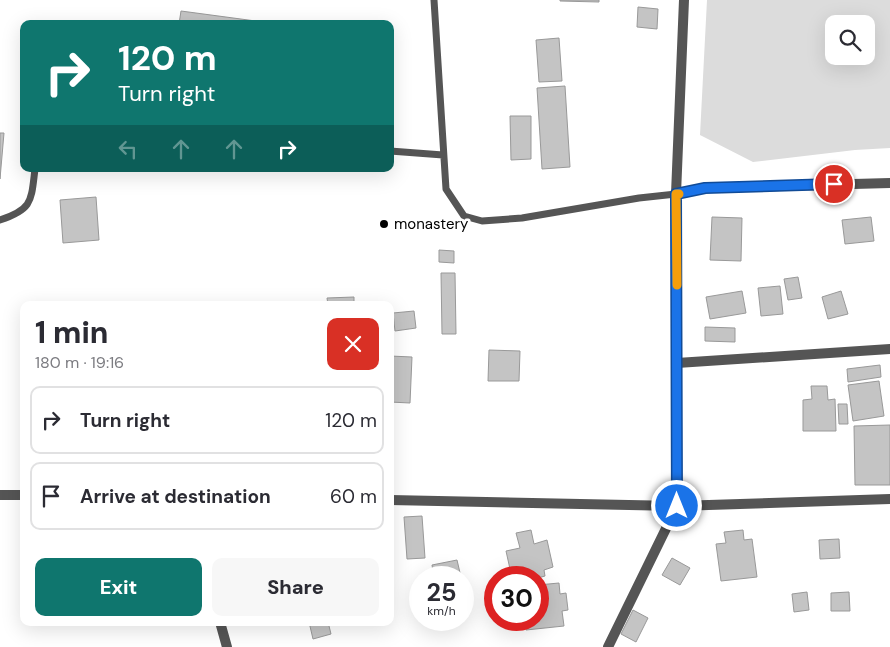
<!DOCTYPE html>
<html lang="en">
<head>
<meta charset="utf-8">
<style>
	:root { --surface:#fff; --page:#f7f7f7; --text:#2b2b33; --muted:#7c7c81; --line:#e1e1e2; --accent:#0f766e }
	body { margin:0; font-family:"DM Sans",sans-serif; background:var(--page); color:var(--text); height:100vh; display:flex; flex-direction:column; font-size:19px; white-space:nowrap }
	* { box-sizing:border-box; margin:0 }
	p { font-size:16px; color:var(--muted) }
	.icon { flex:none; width:28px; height:28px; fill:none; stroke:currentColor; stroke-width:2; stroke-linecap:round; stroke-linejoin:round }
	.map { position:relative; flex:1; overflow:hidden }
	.sheet { position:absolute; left:20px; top:301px; width:374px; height:325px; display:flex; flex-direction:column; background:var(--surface); border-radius:10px; box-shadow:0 5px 20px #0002 }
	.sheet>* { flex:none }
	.hud { position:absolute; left:20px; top:20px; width:374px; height:152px; border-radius:10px; box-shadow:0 5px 20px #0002; background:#0f766e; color:#fff; overflow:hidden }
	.controls { position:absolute; left:825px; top:15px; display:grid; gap:10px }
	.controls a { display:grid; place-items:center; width:50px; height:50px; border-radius:10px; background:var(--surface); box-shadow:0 5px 20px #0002; font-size:25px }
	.speed { position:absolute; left:409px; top:566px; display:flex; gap:10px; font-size:25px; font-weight:700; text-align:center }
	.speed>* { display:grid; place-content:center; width:65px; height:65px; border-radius:50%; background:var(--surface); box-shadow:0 5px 20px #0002; line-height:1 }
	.speed small { font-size:12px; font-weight:400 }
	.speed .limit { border:8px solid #d22; background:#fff; color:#111 }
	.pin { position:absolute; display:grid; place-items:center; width:42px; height:42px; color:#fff; margin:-21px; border:2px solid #fff; border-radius:50%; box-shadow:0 1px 5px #0007 }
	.me { position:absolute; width:55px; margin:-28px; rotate:0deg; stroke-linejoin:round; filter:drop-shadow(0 0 4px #0008) }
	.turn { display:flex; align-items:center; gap:18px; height:105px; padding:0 15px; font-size:22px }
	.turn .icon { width:65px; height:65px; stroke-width:2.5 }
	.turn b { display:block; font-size:35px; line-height:42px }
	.lanes { display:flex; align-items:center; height:48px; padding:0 15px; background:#0003; justify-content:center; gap:25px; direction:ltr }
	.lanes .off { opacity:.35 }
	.round { display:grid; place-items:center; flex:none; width:52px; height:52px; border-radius:10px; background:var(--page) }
	.overview { display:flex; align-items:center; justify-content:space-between; height:85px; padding:0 15px }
	h1 { font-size:30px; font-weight:800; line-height:38px }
	.action { display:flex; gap:10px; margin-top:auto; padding:10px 15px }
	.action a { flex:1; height:58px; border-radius:10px; background:var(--accent); color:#fff; font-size:20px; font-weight:800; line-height:58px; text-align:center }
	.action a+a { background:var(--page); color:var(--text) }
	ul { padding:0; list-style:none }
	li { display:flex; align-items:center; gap:15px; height:68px; margin:0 10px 8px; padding:0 5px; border:2px solid var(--line); border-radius:10px }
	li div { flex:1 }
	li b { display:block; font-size:19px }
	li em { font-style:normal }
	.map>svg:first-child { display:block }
</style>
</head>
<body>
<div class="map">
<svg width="890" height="647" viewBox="0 0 890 647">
	<rect width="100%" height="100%" fill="#fff"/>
	<path fill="#dcdcdc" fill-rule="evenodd" d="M707,0H890V148L855,150L753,162L700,135ZM834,24H866V56H834Z"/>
	<path fill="#c4c4c4" stroke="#999" d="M560,0H599V2L560,1Z
		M638,7L658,9L657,29L637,27Z
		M181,11L263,22V24H179Z
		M559,38L562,81L539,82L536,40Z
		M565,86L570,167L542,169L537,88Z
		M510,116H531V159L511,160Z
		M0,133H4L0,179Z
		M96,197L99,240L63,243L60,200Z
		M712,217L742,218L741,261L710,260Z
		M871,217L874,241L845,244L842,220Z
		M439,250L454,251V263L439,262Z
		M441,273H455L456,334H442Z
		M798,277L802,298L788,300L784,279Z
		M780,286L783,314L761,316L758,288Z
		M742,291L746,313L710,319L706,297Z
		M841,291L848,314L828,319L822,297Z
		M354,297V305H328L327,298Z
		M414,311L416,328L395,331L393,313Z
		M705,327L735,328V342L705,341Z
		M489,350L520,351L519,381H488Z
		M390,356L412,357L410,403L390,402Z
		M880,365L881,377L848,382L847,369Z
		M879,381L884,416L853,421L848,385Z
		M811,386H827L828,400L835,399L836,431H803V400L812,399Z
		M838,404H847L848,424H839Z
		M890,425V485H855L854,426Z
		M422,516L425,558L407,559L404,517Z
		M531,530L534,544L547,540L553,567L544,570L545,576L538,578H512L506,551L520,548L516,533Z
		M743,530L744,540L752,539L757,577L721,581L716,544L726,543L724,532Z
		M839,539L840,558L820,559L819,540Z
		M672,558L690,568L680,585L662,575Z
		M457,560L461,577L434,578L432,565Z
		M559,583L560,594L566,593L568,610L562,611L564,626L526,630L525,620H538V585Z
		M807,592L809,610L794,612L792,594Z
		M849,592L850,611H831V593Z
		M633,610L648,618L636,642L621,634Z
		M309,622H328L331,634L313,639Z"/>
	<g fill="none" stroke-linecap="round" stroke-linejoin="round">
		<path stroke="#555" stroke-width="7" d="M434,0L446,189L464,216L482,221L522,218L639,198L676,194
			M390,151L443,155
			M0,220C33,209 31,201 35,169"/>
		<path stroke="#555" stroke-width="10" d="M676,194L684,0
			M677,363L890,349
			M0,495H24
			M390,500L677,506L890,499
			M220,622L227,647
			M608,647L677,506L676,194L705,188L890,183"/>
	</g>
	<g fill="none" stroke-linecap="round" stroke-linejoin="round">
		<g stroke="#114b97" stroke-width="12">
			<path id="route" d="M677,506L676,194L705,188L834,184"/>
		</g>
		<use href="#route" stroke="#1a73e8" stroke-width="9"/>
		<path stroke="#f59e0b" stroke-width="9" d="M677,285L676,194H679"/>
	</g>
	<circle fill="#000" stroke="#fff" stroke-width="2" cx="384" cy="224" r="5"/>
	<g text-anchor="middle" stroke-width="5" stroke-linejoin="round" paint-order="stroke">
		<g font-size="15" fill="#000" stroke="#fff" text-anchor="start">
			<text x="394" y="229">monastery</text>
		</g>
	</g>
</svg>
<div class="controls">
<a><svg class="icon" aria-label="search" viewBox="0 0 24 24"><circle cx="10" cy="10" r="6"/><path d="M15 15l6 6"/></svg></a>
</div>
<div class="speed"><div>25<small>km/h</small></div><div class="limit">30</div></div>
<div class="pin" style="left:834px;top:184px;background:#d93025"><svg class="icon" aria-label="arrive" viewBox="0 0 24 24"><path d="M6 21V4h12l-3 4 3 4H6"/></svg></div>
<svg class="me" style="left:677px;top:506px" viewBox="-20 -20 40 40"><circle r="17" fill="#1a73e8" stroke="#fff" stroke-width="3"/><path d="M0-11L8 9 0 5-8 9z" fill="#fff"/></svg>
<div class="hud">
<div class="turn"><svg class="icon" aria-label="right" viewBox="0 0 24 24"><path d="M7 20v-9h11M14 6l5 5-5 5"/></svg><div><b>120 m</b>Turn right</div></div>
<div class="lanes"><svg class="icon off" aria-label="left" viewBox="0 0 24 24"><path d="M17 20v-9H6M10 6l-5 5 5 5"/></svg><svg class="icon off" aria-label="ahead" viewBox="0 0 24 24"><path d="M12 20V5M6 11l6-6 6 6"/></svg><svg class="icon off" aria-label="ahead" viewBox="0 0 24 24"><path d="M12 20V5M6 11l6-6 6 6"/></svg><svg class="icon" aria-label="right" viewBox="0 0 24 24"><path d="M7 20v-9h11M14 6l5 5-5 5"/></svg></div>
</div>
<section class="sheet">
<div class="overview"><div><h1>1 min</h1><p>180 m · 19:16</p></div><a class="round" style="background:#d93025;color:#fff"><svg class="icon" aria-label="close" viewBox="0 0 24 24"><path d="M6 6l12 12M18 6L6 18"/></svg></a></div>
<ul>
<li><svg class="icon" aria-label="right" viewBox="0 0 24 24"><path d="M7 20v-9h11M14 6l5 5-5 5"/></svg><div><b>Turn right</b></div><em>120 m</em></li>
<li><svg class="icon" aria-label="arrive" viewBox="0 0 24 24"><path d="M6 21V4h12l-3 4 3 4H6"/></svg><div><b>Arrive at destination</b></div><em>60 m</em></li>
</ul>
<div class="action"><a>Exit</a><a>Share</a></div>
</section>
</div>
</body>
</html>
